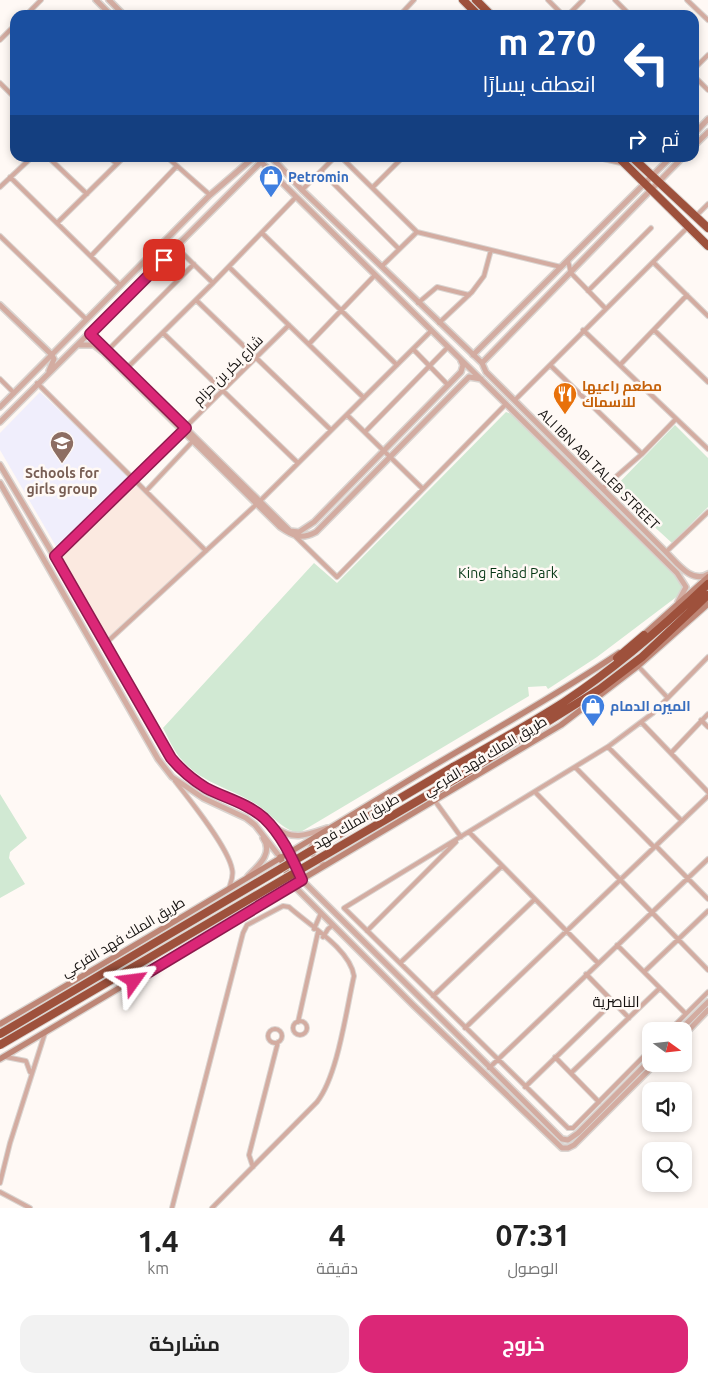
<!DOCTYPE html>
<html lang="ar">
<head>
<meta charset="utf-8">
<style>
	:root { --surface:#fff; --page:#f2f2f2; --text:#222; --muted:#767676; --accent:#db2777 }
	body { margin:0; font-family:Ubuntu,Cairo,sans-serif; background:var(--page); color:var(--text); direction:rtl; height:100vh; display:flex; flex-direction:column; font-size:19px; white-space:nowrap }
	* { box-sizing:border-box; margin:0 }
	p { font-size:16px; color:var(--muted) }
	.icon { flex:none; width:28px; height:28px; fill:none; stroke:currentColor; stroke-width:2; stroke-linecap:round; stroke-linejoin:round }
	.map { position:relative; height:1208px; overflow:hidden; direction:ltr }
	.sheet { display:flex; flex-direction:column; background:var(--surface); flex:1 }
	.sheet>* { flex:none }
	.banner { position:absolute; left:10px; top:10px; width:689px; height:152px; border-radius:15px; box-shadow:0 2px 8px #0003; direction:rtl; background:#1a4fa0; color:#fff; overflow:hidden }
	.needle { width:32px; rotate:105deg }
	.controls { position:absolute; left:642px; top:1022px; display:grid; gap:10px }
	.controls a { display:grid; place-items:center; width:50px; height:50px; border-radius:10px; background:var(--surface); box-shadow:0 2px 8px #0003; font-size:25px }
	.pin { position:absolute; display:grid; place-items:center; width:42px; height:42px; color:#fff; margin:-21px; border-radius:10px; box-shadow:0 2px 8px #0006 }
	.me { position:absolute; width:55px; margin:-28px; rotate:59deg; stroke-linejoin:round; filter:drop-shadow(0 0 4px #0008) }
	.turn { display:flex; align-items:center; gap:18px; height:105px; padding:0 20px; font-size:22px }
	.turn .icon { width:65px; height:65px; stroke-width:2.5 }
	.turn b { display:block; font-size:35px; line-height:42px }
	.then { display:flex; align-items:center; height:48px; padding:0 20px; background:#0003; gap:10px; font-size:19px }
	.eta { display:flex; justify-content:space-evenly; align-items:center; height:85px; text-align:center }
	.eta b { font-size:30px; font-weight:700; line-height:35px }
	.button { display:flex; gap:10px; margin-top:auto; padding:10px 20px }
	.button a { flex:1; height:58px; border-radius:15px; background:var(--accent); color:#fff; font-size:20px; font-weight:700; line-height:58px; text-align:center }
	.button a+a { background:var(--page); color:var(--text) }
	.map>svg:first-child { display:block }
</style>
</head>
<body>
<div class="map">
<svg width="708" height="1208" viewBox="0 0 708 1208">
	<rect width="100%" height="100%" fill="#fff9f5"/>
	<path fill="#fbe9e0" d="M135,478L206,551L106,643L55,556Z"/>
	<path fill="#f0eefc" d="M40,392L130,477L57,548L0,450V433Z"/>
	<path fill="#d1e9d3" d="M506,412L514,415L682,582L684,589L679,595L597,657L548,689L546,686L528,687L529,696L299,833C281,829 273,816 259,806C234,789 203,784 183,761C174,752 169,739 163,728L314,563L337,583Z
		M675,425L708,458V507L672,543L613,489Z
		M0,794L27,838L10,852L9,858L25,884L0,898Z"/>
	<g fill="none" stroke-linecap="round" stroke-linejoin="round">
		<g stroke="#dad4d0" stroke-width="6">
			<path id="minor" d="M548,0L563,15
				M615,0L630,15
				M687,0L708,20
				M26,15L41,0
				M400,15L414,0
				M568,15L583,0
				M0,40L15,25
				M694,69L708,55
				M694,76L708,90
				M0,83L15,98
				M49,158L87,194
				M110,158L117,164
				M168,158L210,195
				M342,158L417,232L561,267
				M599,158L621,163
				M321,171L399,249
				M10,177L120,285
				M0,187L31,158
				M373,187L402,158
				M302,190L334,158
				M696,216L708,204
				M57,223L123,158
				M262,233L397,365
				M0,236L86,319
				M176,247L213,283
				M91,256L176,167
				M568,261L571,273L605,308
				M653,262L708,316
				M382,266L417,232
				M229,267L364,398
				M588,291L651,228
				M196,300L331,430
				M418,303L437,287L469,295
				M439,323L472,292L484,276L491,250
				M583,330L708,449
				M654,330L708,382
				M163,333L298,463
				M309,344L375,275
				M413,349L448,385
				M108,350L194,264
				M550,365L642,454
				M620,365L687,295
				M126,369L213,283L296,197
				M0,379L14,393
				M37,383L206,551
				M515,400L688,227
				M347,415L423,489
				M365,432L448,347
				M603,488L642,454L675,420
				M147,490L193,441
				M296,537L337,577L506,404
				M666,552L708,512
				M55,556L289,325
				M106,643L260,501L431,331
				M638,666L667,697
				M701,720L708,727
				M642,723L708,792
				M608,747L682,821
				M671,753L708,714
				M575,767L654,847
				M175,781C190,800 228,847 232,869C234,876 231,882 229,888
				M536,793L708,970
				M435,801L461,837
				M469,832L598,963
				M315,837L310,848C313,857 317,862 326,865
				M656,846L708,899
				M314,929L321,913
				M367,931L456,842
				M323,937L328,929L333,925
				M617,945L686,1014
				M400,963L502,866
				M644,972L708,911
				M586,974L629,1018
				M433,996L535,899
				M293 1028a7 7 0 1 1 14 0a7 7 0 1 1-14 0Z
				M298,1022L318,932
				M465,1028L708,796
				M268 1036a7 7 0 1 1 14 0a7 7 0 1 1-14 0Z
				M669,1031L708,992
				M651,1049L573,1128H568L344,908L609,746L653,713L708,657
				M6,1057L26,1061L30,1072
				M555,1057L599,1102
				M489,1068L708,859
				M571,1073L660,988
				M525,1087L613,1002
				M253,1167L249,1155L278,1042
				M0,1183L10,1143L45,1033
				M0,1192L30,1208
				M172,1208L243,933L247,925L283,906L289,907C309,925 350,949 354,976C346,1011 338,1075 317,1102L212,1208"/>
		</g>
		<g stroke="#dad4d0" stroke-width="8">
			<path id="tertiary" d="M96,0L111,15
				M109,0L124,15
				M694,134L708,119
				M694,146L708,132
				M257,158L677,573L686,587L678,602
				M272,158L302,190L482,363L486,372L666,552C677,563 692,584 708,574
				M0,305L52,355L54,359L49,371
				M90,334L290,531L299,532L314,522L461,372L463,365L461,361
				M80,345H94L103,352L280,527C293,536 301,540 316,532L462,384L469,377L481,379
				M473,355L670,158
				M482,363L682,158
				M0,407L210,195L253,158
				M0,422L265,158
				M0,465L124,674L171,758L180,768L206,788L232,799L264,818L289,853
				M0,483L158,759L172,777L203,798L246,818L255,825L280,857
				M274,827C293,841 307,835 327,828
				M248,876C258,866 274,853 263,838
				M302,880L562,1139L568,1140L578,1133L651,1059
				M293,885L412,1004L562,1148H568L574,1145L655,1064
				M679,1031L708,1002
				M684,1035L708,1010"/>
		</g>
		<g stroke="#dad4d0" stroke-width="8">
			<path id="secondary" d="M641,637L708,577
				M289,853L302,880
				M280,857L293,885
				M0,1024C137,945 271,864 406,782C477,739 550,700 619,653
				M0,1059L561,725L638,666L708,604"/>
		</g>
		<g stroke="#dad4d0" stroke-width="10">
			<path id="motorway" d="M463,0L478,15
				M476,0L491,15
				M619,158L708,246
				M633,158L708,228
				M617,658L644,635
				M453,767C490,746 528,725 564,702C616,668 663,627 708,584
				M462,775L600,689L642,657L708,595"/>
		</g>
		<use href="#minor" stroke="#d3aca1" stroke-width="4"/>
		<use href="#tertiary" stroke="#d3aca1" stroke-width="5"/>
		<use href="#secondary" stroke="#be8676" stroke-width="5.5"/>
		<use href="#motorway" stroke="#9e513c" stroke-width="8"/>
		<g stroke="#dad4d0" stroke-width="10" stroke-linecap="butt">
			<path id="motorway-bridge" d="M0,1034L453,767
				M0,1045L462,775"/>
		</g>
		<use href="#motorway-bridge" stroke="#9e513c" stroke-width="8"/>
	</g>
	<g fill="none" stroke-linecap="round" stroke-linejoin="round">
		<g stroke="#8e194d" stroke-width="12">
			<path id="route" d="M134,981L302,880C292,858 282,835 264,818C247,803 225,798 206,788C193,780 181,770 171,758L55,556L186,428L90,334L164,260"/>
		</g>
		<use href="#route" stroke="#db2777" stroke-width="9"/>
	</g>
	<defs>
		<g id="shop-pin" transform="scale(1.25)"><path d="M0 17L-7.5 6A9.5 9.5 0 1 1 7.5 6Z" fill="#3f7fe0" stroke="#fff9f5"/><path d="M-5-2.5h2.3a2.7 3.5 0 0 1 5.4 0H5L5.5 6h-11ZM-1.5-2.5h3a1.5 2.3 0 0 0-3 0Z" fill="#fff"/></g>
		<g id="restaurant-pin" transform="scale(1.25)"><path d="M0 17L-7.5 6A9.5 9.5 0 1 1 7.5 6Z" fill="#e8710a" stroke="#fff9f5"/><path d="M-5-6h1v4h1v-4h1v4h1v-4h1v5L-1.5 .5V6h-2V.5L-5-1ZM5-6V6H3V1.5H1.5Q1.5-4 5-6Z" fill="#fff"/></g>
		<g id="school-pin" transform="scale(1.25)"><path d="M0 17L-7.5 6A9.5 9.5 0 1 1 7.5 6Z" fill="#8d6e63" stroke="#fff9f5"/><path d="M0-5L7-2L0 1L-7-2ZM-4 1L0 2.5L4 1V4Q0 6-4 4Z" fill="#fff"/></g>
	</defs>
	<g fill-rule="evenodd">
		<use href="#shop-pin" x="271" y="177"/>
		<use href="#restaurant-pin" x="565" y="394"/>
		<use href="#school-pin" x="62" y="443"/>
		<use href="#shop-pin" x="593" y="706"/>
	</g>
	<g text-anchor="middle" stroke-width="5" stroke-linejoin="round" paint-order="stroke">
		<g font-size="14" font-weight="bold" fill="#366cbe" stroke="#fff9f5" text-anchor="start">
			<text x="288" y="182">Petromin</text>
			<text x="610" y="711">الميره الدمام</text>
		</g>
		<g font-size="14" fill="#151210" stroke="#fff9f5">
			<text transform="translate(228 370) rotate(-45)" y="5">شارع بكر بن حزام</text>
			<text transform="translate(599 469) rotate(45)" y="5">ALI IBN ABI TALEB STREET</text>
			<text transform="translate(485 756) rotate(-31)" y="5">طريق الملك فهد الفرعي</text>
			<text transform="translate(356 821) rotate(-30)" y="5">طريق الملك فهد</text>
			<text transform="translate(123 937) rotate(-31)" y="5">طريق الملك فهد الفرعي</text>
		</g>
		<g font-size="14" font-weight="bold" fill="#c56008" stroke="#fff9f5" text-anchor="start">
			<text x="582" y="391">مطعم راعيها<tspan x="582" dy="16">للاسماك</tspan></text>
		</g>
		<g font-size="14" font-weight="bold" fill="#785e54" stroke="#fff9f5">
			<text x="62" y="478">Schools for<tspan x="62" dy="16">girls group</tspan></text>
		</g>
		<g font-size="14" fill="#043512" stroke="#fff9f5">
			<text x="508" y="578">King Fahad Park</text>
		</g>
		<g font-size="15" fill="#151210" stroke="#fff9f5">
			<text x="616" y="1007">الناصرية</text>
		</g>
	</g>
</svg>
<div class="controls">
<a><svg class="needle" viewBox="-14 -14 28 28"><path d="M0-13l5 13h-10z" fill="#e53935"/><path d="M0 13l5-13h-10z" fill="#767676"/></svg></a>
<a><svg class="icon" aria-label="sound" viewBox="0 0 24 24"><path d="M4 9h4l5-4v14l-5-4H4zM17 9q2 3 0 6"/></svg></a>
<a><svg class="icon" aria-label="search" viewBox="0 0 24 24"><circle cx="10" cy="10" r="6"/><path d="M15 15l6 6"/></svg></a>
</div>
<div class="pin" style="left:164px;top:260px;background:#d93025"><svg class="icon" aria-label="arrive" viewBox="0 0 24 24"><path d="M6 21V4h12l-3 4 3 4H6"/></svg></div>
<svg class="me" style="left:134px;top:981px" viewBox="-20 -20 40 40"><path d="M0-17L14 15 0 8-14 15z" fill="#db2777" stroke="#fff" stroke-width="4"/></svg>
<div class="banner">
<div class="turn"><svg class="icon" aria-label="left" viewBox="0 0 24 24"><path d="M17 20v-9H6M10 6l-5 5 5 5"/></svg><div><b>270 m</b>انعطف يسارًا</div></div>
<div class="then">ثم<svg class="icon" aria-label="right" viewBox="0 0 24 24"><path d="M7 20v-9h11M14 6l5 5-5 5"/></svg></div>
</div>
</div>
<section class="sheet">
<div class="eta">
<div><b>07:31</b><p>الوصول</p></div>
<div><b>4</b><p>دقيقة</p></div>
<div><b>1.4</b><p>km</p></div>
</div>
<div class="button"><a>خروج</a><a>مشاركة</a></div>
</section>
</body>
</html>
